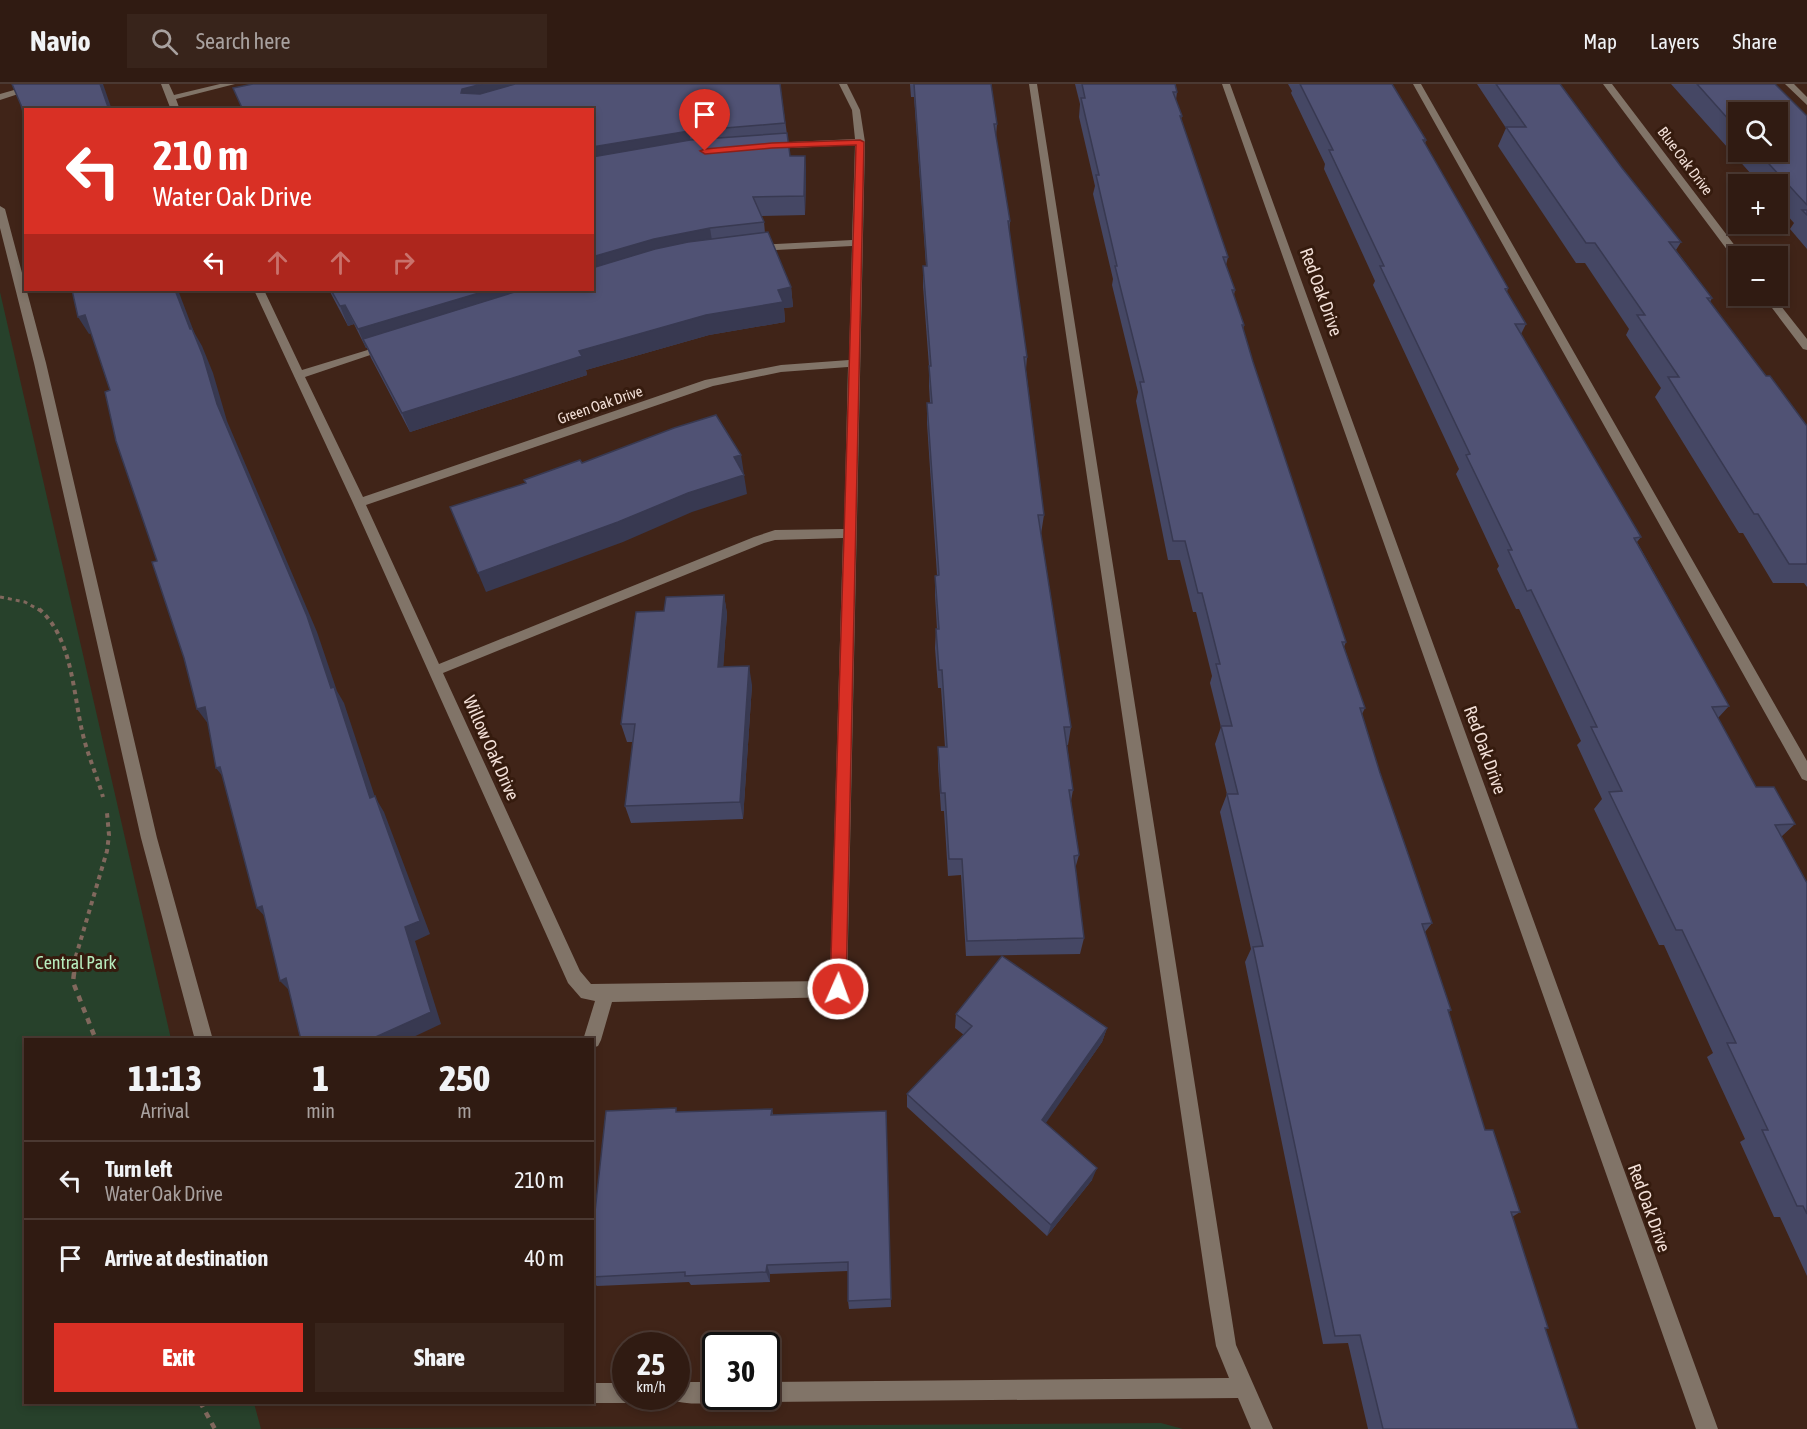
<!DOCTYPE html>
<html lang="en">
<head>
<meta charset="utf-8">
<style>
	:root { --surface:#301b12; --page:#38241b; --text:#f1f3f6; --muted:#a8a19f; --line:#4b3932; --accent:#d93025 }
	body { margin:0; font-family:"Asap Condensed",sans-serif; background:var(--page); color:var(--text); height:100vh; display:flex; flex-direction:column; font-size:22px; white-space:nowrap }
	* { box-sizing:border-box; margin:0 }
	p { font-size:20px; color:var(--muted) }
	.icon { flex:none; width:33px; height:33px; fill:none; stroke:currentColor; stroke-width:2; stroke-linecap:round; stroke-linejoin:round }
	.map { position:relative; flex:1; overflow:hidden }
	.sheet { position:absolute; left:24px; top:954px; width:570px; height:366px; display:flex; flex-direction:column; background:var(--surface); border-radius:0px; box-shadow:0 3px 9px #0003,0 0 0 2px var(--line) }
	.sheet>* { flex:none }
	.guide { position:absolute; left:24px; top:24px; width:570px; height:183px; border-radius:0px; box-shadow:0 3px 9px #0003,0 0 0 2px var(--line); background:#d93025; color:#fff; overflow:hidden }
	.fabs { position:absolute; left:1728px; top:18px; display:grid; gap:12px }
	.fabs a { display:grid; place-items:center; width:60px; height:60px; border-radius:0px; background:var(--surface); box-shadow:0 3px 9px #0003,0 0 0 2px var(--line); font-size:30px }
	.speed { position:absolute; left:612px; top:1248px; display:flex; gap:12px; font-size:30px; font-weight:700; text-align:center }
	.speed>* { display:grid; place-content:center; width:78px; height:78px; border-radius:50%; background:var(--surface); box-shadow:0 3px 9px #0003,0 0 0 2px var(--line); line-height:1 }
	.speed small { font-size:15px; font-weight:400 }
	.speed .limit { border:3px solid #111; border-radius:9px; background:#fff; color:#111 }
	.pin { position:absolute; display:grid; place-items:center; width:51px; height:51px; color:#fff; margin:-62px -26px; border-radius:50% 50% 50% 0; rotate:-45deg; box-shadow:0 0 6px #0007 }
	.pin .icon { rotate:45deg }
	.me { position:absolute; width:66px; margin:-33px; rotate:2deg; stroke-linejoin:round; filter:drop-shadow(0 0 4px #0008) }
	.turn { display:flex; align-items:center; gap:21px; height:126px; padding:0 30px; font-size:27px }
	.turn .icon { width:78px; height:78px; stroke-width:2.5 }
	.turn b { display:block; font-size:42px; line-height:51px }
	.lanes { display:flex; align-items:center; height:57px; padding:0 30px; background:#0003; justify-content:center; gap:30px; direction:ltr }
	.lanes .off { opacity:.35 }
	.eta { display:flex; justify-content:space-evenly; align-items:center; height:102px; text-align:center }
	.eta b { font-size:36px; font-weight:800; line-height:42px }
	.button { display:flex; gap:12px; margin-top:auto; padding:12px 30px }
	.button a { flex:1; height:69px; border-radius:0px; background:var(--accent); color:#fff; font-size:24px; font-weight:800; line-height:69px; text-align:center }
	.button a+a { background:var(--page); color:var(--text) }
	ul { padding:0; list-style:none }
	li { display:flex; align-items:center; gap:18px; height:78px; padding:0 30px; border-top:2px solid var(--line) }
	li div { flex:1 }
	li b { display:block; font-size:22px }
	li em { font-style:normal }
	header { display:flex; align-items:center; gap:36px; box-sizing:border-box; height:84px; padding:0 30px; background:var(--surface); border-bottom:2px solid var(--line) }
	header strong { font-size:28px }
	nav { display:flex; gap:33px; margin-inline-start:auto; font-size:21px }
	.search { width:420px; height:54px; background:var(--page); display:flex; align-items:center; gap:15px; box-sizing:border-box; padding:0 21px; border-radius:0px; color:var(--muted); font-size:22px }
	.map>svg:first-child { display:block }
</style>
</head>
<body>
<header>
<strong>Navio</strong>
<div class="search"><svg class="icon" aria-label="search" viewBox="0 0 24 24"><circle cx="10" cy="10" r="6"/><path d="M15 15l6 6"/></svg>Search here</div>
<nav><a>Map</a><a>Layers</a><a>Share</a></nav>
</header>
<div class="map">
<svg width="1807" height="1345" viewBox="0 0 1807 1345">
	<rect width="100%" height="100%" fill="#402418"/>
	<path fill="#27412b" d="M0,208L171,955L26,956V1318L254,1319L261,1345L1161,1339L1183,1345H0Z"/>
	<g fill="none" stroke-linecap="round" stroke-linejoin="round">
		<path stroke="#81685d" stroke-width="3" stroke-dasharray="4 4" stroke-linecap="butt" d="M0,513L25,518L41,527"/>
		<path stroke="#81685d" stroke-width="4" stroke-dasharray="4.5 4.5" stroke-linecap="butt" d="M39,525C73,554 73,611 83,651C88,672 97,692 103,713
			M74,891L76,872L107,767L109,751L107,729"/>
		<path stroke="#81685d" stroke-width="4.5" stroke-dasharray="6 6" stroke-linecap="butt" d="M74,889L73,898L96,956
			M200,1318L215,1345"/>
		<path fill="#817468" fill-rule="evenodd" d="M35,0H49L0,16V10Z
			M161,0H169L174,11L220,0H235L176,15L180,26H171Z
			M839,0H847L860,26L865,58L847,905L844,911L838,913L612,918L601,956L598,962L592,964V956H583L595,917L581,914L568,899L353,419L254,206H264L302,286L384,261H392L394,263L305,293L363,413L705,296L781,281L849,276L852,162L756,167L751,164L756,161L852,156L855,61L770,65L765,62L770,59L855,55L852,26ZM848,283L844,445L775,446L754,453L439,580L366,421L713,302L781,288ZM843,454L830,897L591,900L580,887L443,589L764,459L775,456Z
			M1029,0H1037L1236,1261L1273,1345H1251L1238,1314L766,1318L757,1312H766V1298L1229,1294L1216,1262L1209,1219Z
			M1222,0H1230L1718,1345H1696Z
			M1413,0H1421L1807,677V697L1802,695Z
			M1603,0H1612L1742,171L1743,172H1738V176L1734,175Z
			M1785,0H1794L1807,13V21Z
			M0,122L5,125L46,279L157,754L213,956H195L141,754L34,279L0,144Z
			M1763,212H1773L1807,255V266L1803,265Z
			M676,1298H716V1312H725C717,1322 675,1322 667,1312H676Z
			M592,1299H626V1312H635L633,1316L626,1319H592L590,1318H592Z"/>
	</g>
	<path fill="#454764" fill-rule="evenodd" d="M253,0H780L790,72H805L806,91L805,131L761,132L764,138L765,149L768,148L791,203L793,223L784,224L785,238L709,251L586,286L587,291L410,348L371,274L367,264H366L354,240L348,242L329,206H592V26H243L233,4Z
		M910,0H991L997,40L996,53L1010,137L1009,150L1027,273L1026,286L1044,431L1041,450L1071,643L1068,661H1067L1073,706L1071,717L1079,771L1075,785L1084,854L1080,870L966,872L961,791L948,792L944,727H941L938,681V663H945L941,604H938L935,564L936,545H937L935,511V492L937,491L927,339V319H930L929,302V282L923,202V182H926L914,13H911Z
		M1075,0H1175L1177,8L1176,16L1182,32L1181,35L1228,173L1226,181L1235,206L1234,211L1244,241L1243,245L1253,278L1346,558L1344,563L1365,624L1362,630L1380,689L1432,839L1425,848L1451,926L1448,929L1485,1046L1520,1128L1512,1133L1548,1244L1545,1245L1578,1345H1368L1348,1259L1323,1260L1245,878L1251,865L1220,728L1227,710L1215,660L1221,643L1210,599L1212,592L1196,528H1193L1180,476H1168L1136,317L1138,308L1112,201L1113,195L1093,110L1095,102L1079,33L1080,20Z
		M1288,0H1392L1426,56L1425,60L1508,204L1507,208L1526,240L1521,250L1641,453L1637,458L1729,622L1718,634L1756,703L1795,740L1781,753L1807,799V1192L1780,1133H1774L1740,1058L1745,1055L1707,973L1713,969L1664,861H1659L1594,725L1602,715L1577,661L1581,657L1519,525H1516L1497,485L1499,482L1456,390L1459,385L1373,201L1375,197L1324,85L1325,80L1291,9L1292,7Z
		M1477,0H1560L1622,84L1681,158L1676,166L1712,214L1710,218L1766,292L1807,342V503L1804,499H1773L1743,449H1739L1655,313L1661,304L1626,251L1629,245L1585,179H1576L1498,62L1506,44Z
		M1671,0H1775L1807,32V165L1790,145L1794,139L1778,121V100H1760ZM1738,28L1778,68H1738Z
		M724,511L727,530L723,583L752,601L743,735L631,739L625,722L633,658H627L621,640L664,527Z
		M956,930L1107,944L1102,958L1045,1039L1092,1096L1047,1152L907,1023V1010L964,951L955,944Z
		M772,1025L773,1031L886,1027L891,1223L849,1225L848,1217V1187L770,1190V1198L691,1201L689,1198L597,1202L592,1197V1155L678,1028Z"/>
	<path fill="#383951" d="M100,0H103L112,26H109Z
		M482,0H555L467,24L461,9L462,5Z
		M689,47L692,66L592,83V63Z
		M805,72L806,91L805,131L804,112Z
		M710,144L713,163L592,194V173L654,155Z
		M791,203L793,223L784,224L785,238L709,251L586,286L587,291L410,348L402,329L579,267L778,206Z
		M175,206H178L194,248L202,262L213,289L227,337L317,548L337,607L344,619L375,713L384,728L430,850L415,857L441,940L407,956H369L405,843L370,714L331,604L217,320Z
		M489,206H559L363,255L367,264H366L358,245Z
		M345,221L354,240L348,242L340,222Z
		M85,231L96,248L89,250L78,233Z
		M741,371L744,390L734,373Z
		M744,391L747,410L692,428L623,458L486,508L478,489L688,409Z
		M724,511L727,530L722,602L718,583Z
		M749,582L752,601L743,735L740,718Z
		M205,623L209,641L197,625Z
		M220,683L228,699L216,684Z
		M262,822L270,838L257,824Z
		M286,894L293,910L280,897Z
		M1107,944L1102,958L1039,1049L1042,1036Z
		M1097,1084L1092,1096L1047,1152L1051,1141Z
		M767,1181L770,1190V1198L766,1188Z"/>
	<path fill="#505274" stroke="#383951" stroke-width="1.5" d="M12,0H100L109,26H26V38L21,21Z
		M253,0H482L462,5L461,9L480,10L515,0H780L785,39L689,47L592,63V26H243L233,4Z
		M914,0H991L997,40H994L1010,137H1008L1027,273H1024L1044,431H1038L1071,643H1064L1073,706H1069L1079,771L1074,772L1084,854L967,857L962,775H949L945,709H941L938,663H947L942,586H939L936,545H939L935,492L939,491L927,319H932L929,282H931L923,182H927Z
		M1082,0H1175L1177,8H1173L1182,32H1180L1228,173H1223L1235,206H1232L1244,241H1242L1253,278L1346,558H1342L1365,624H1360L1380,689L1432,839L1422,840L1451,926H1448L1485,1046H1493L1520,1128H1511L1548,1244H1545L1578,1345H1383L1360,1251L1335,1252L1253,863L1263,862L1227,710H1238L1221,642H1232L1216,580H1220L1202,509H1198L1185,457H1173L1140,298H1144L1115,182H1117L1096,91H1099L1081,14H1085Z
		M1300,0H1392L1426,56H1423L1508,204L1505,205L1526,240H1515L1641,453L1634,454L1729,622L1712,623L1756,703H1774L1795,740L1775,741L1807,799V1130L1803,1122H1797L1762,1046H1768L1727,959H1736L1682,846H1676L1609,708L1622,707L1591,643H1597L1531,506L1527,507L1508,466H1512L1466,371L1470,370L1380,182H1384L1329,66H1333Z
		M1496,0H1560L1622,84L1681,158H1669L1712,214H1707L1766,292H1770L1807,342V480H1789L1758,430H1754L1668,293H1679L1637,231H1645L1595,159H1586L1506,43H1526Z
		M1697,0H1775L1807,32V121L1758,68H1778V28H1738V46Z
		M787,49L790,72H805L804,112L753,113L764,138L710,144L654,155L592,173V73L690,56Z
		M1802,126H1807V131Z
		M768,148L791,203L778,206L783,218L706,231L579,267L582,272L402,329L363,255L521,206H592V184L655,165L688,158Z
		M72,206H175L190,245H192L203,272L217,320L307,532L331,604L334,603L370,714L375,712L420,837L405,843L431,928L369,956H301L286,894L280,897L262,822L257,824L220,683L216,684L205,623L197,625L184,574L152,478L157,477L116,357L105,308L110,306L85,231L78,233Z
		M331,206H489L358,245L345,221L340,222Z
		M716,331L741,371L734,373L744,391L688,409L618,438L478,489L450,423L526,399L524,396L580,376L582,379L674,344Z
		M724,511L718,583L749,582L740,718L625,722L635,640H621L636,528L664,527L666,513Z
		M1002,872L1107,944L1042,1036L1097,1084L1051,1141L907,1010L972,942L956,930Z
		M676,1024V1028L772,1025L771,1031L886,1027L891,1215L848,1217V1178L767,1181L766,1188L685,1192V1188L592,1193V1155L606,1027Z"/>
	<path fill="#d93025" stroke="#8d1f18" stroke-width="1.5" d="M860,56L864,58L846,905L844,910L838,912L833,910L830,905L856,61L772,64L705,70L700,67L705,65L772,59Z"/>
	<g text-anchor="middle" stroke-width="6" stroke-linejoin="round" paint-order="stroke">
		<g font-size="15" fill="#f2dfd7" stroke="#351b0e">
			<text transform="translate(1685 77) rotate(53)" y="5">Blue Oak Drive</text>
			<text transform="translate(600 321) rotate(-19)" y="5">Green Oak Drive</text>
		</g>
		<g font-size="18" fill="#f2dfd7" stroke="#351b0e">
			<text transform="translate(1321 208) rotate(70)" y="6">Red Oak Drive</text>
			<text transform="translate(491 664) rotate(66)" y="6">Willow Oak Drive</text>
			<text transform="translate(1485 666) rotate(70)" y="6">Red Oak Drive</text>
			<text transform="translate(1649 1124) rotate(70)" y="6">Red Oak Drive</text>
		</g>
		<g font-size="18" fill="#b8edbe" stroke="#351b0e">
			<text x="76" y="885">Central Park</text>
		</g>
	</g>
</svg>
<div class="fabs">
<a><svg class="icon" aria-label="search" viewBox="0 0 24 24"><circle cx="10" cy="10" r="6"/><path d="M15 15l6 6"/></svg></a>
<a>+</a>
<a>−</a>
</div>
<div class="speed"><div>25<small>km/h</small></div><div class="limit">30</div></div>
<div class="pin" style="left:705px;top:67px;background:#d93025"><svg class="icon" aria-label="arrive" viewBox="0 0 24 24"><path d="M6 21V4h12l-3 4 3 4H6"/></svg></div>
<svg class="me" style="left:838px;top:905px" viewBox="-20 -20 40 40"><circle r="17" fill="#d93025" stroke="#fff" stroke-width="3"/><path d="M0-11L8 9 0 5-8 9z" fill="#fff"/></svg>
<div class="guide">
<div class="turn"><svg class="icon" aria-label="left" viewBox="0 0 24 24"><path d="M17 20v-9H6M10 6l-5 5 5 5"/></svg><div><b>210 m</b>Water Oak Drive</div></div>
<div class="lanes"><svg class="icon" aria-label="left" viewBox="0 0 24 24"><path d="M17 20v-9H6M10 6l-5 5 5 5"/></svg><svg class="icon off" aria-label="ahead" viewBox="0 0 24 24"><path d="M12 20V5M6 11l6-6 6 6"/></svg><svg class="icon off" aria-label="ahead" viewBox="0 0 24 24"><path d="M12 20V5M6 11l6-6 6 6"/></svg><svg class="icon off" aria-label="right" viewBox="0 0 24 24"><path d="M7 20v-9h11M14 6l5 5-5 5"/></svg></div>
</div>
<section class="sheet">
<div class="eta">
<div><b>11:13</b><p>Arrival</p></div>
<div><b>1</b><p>min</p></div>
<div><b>250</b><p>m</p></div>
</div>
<ul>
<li><svg class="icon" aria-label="left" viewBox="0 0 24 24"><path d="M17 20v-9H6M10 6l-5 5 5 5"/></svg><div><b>Turn left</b><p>Water Oak Drive</p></div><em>210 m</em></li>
<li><svg class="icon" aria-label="arrive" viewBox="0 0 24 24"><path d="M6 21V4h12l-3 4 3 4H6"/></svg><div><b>Arrive at destination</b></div><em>40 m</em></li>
</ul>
<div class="button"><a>Exit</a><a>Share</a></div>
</section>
</div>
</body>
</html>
